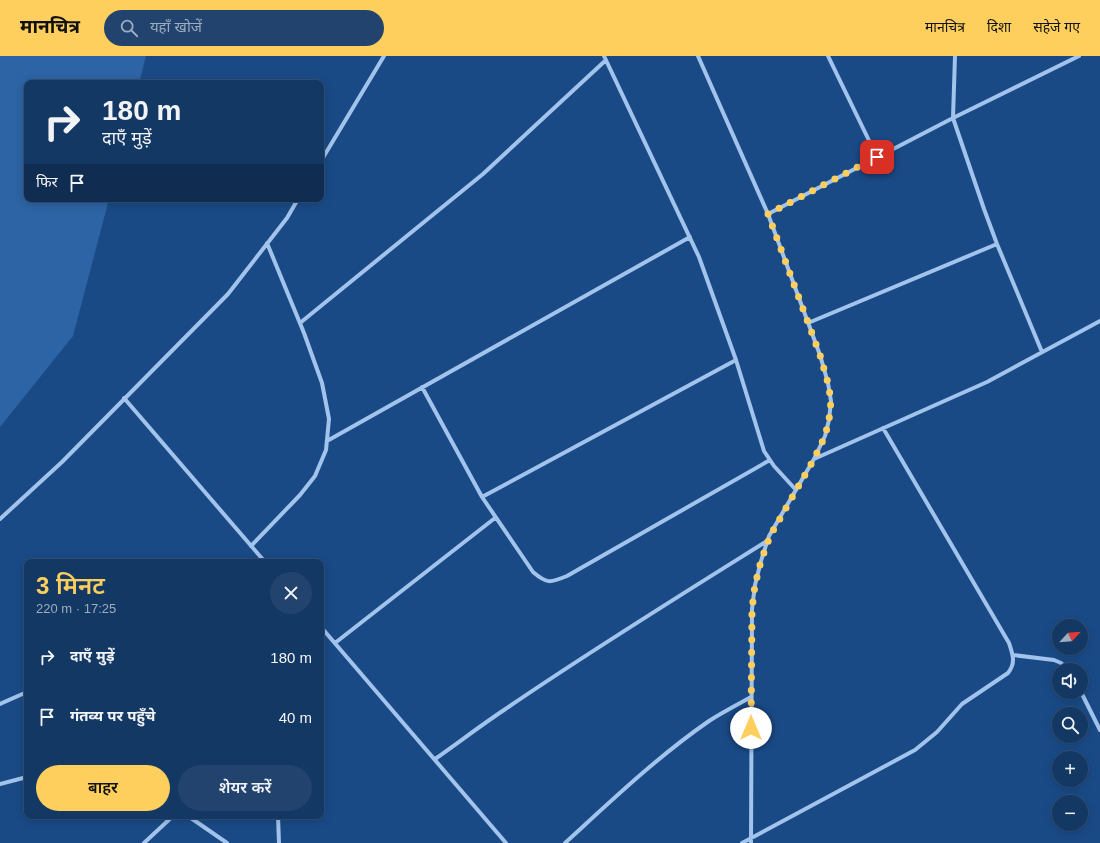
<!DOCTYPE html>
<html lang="hi">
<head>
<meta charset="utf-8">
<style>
	:root { --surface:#143864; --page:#21436d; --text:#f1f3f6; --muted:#9dacbf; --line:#335278; --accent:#fecf5d }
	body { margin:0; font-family:Arial,"Noto Sans Devanagari",sans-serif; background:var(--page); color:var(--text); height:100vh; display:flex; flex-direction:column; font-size:15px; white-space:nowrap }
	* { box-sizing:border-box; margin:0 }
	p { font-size:13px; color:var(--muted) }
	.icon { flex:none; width:22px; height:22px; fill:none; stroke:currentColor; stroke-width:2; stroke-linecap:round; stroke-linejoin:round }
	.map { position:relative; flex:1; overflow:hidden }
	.sheet { position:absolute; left:24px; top:503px; width:300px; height:260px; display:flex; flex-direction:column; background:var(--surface); border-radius:8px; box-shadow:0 2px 10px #0003,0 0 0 1px var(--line) }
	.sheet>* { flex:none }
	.guide { position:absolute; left:24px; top:24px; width:300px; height:122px; border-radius:8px; box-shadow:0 2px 10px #0003,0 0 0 1px var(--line); background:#143864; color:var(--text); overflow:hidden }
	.needle { width:26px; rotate:64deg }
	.tools { position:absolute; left:1052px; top:563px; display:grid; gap:8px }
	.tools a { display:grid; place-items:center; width:36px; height:36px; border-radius:50%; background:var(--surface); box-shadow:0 2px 10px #0003,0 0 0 1px var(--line); font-size:20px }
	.pin { position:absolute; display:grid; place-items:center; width:34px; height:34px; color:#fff; margin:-17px; border-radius:8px; box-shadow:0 2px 6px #0006 }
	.me { position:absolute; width:44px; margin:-22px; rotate:0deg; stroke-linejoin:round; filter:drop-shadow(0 0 3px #0008) }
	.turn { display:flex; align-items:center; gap:14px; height:84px; padding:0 12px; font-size:18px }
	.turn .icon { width:52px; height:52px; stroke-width:2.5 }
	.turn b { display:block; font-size:28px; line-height:34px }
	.then { display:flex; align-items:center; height:38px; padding:0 12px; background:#0003; gap:8px; font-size:15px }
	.round { display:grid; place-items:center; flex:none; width:42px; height:42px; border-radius:21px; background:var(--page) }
	.overview { display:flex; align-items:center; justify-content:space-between; height:68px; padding:0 12px }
	h1 { font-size:24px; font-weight:600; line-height:30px; color:var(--accent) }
	.button { display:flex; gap:8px; margin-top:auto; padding:8px 12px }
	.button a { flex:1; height:46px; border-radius:24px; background:var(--accent); color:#111; font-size:16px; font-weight:600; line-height:46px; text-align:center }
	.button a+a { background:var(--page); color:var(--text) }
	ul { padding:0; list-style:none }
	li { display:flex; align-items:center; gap:12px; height:60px; padding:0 12px }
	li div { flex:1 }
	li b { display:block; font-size:15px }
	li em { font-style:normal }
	header { display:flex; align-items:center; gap:24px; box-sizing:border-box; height:56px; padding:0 20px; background:var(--accent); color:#111 }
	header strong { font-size:19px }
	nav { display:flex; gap:22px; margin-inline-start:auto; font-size:14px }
	.search { width:280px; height:36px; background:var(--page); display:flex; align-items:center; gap:10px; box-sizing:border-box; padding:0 14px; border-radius:22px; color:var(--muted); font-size:15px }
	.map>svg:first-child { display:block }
</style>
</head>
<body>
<header>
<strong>मानचित्र</strong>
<div class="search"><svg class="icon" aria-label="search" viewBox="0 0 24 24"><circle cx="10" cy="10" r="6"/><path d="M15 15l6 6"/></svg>यहाँ खोजें</div>
<nav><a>मानचित्र</a><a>दिशा</a><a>सहेजे गए</a></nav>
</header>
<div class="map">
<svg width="1100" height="787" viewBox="0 0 1100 787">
	<rect width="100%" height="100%" fill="#1a4a86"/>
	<path fill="#2d64a5" d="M0,0H146L139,27H27V143H109L73,280L0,371Z"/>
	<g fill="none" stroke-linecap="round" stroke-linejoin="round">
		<path stroke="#a1c3ec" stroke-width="4" d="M604,0L699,201L736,304L764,395L774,410L796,434
			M698,0L768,158L820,299L828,327L831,345L829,364L825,380L814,403L769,480L761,505L755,529L752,553L751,787
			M828,0L877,101
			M955,0L953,62L984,153L997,188L1042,296
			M321,105L384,0
			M768,158L953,62L1079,0
			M300,267L483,118L606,4
			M808,267L997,188
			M422,331L482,441L533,516C547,528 550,527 567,520L770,404
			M124,342L265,506
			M327,385L690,181
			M814,403L987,326L1100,265
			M482,441L736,304
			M0,463L62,406L228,238L287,162L298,143
			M251,490L300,439L315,420L326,394L329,363L322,327L304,277L267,187
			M321,571L506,787
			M335,587L495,462
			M1013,599L1054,604L1061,607L1068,614
			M1081,636L1100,674
			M0,648L27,636
			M435,703C458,687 480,670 504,654C590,595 679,540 767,485
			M0,728L27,721
			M188,760L227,787
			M278,760L279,787
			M144,787L173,760
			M565,787C611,745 657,701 709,665C723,656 737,649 751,641
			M742,787L915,694L937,676L962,648L1008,617C1016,607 1013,599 1009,587L883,372"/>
	</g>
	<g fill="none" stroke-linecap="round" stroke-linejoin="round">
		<path stroke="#fecf5d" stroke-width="7" stroke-dasharray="0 12.6" d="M751,672L752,553L755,529L761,505L770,480L814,403L825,380L829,364L831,345L828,327L820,299L768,158L877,101"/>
	</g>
</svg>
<div class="tools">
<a><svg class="needle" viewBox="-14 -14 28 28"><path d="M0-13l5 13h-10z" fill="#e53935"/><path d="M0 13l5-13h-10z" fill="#9dacbf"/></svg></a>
<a><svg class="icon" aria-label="sound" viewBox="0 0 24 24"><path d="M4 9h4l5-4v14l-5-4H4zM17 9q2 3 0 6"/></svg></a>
<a><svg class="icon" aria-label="search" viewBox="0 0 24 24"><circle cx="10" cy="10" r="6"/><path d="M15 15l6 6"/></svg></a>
<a>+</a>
<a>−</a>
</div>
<div class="pin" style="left:877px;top:101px;background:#d93025"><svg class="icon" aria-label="arrive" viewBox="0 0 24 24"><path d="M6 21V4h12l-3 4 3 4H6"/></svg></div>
<svg class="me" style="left:751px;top:672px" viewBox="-20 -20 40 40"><circle r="19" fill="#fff"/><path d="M0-13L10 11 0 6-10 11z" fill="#fecf5d"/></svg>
<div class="guide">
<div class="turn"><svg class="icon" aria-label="right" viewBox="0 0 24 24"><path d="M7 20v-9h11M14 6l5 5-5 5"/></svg><div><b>180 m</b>दाएँ मुड़ें</div></div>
<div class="then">फिर<svg class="icon" aria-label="arrive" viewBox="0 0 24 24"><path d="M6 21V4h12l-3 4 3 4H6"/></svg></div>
</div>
<section class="sheet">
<div class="overview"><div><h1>3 मिनट</h1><p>220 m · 17:25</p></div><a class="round"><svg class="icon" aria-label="close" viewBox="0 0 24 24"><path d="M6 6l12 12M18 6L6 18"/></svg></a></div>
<ul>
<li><svg class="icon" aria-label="right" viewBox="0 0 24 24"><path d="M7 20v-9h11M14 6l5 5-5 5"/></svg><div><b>दाएँ मुड़ें</b></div><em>180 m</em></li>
<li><svg class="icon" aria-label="arrive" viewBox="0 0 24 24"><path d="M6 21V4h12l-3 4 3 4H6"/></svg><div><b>गंतव्य पर पहुँचे</b></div><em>40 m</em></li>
</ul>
<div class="button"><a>बाहर</a><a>शेयर करें</a></div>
</section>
</div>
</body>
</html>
